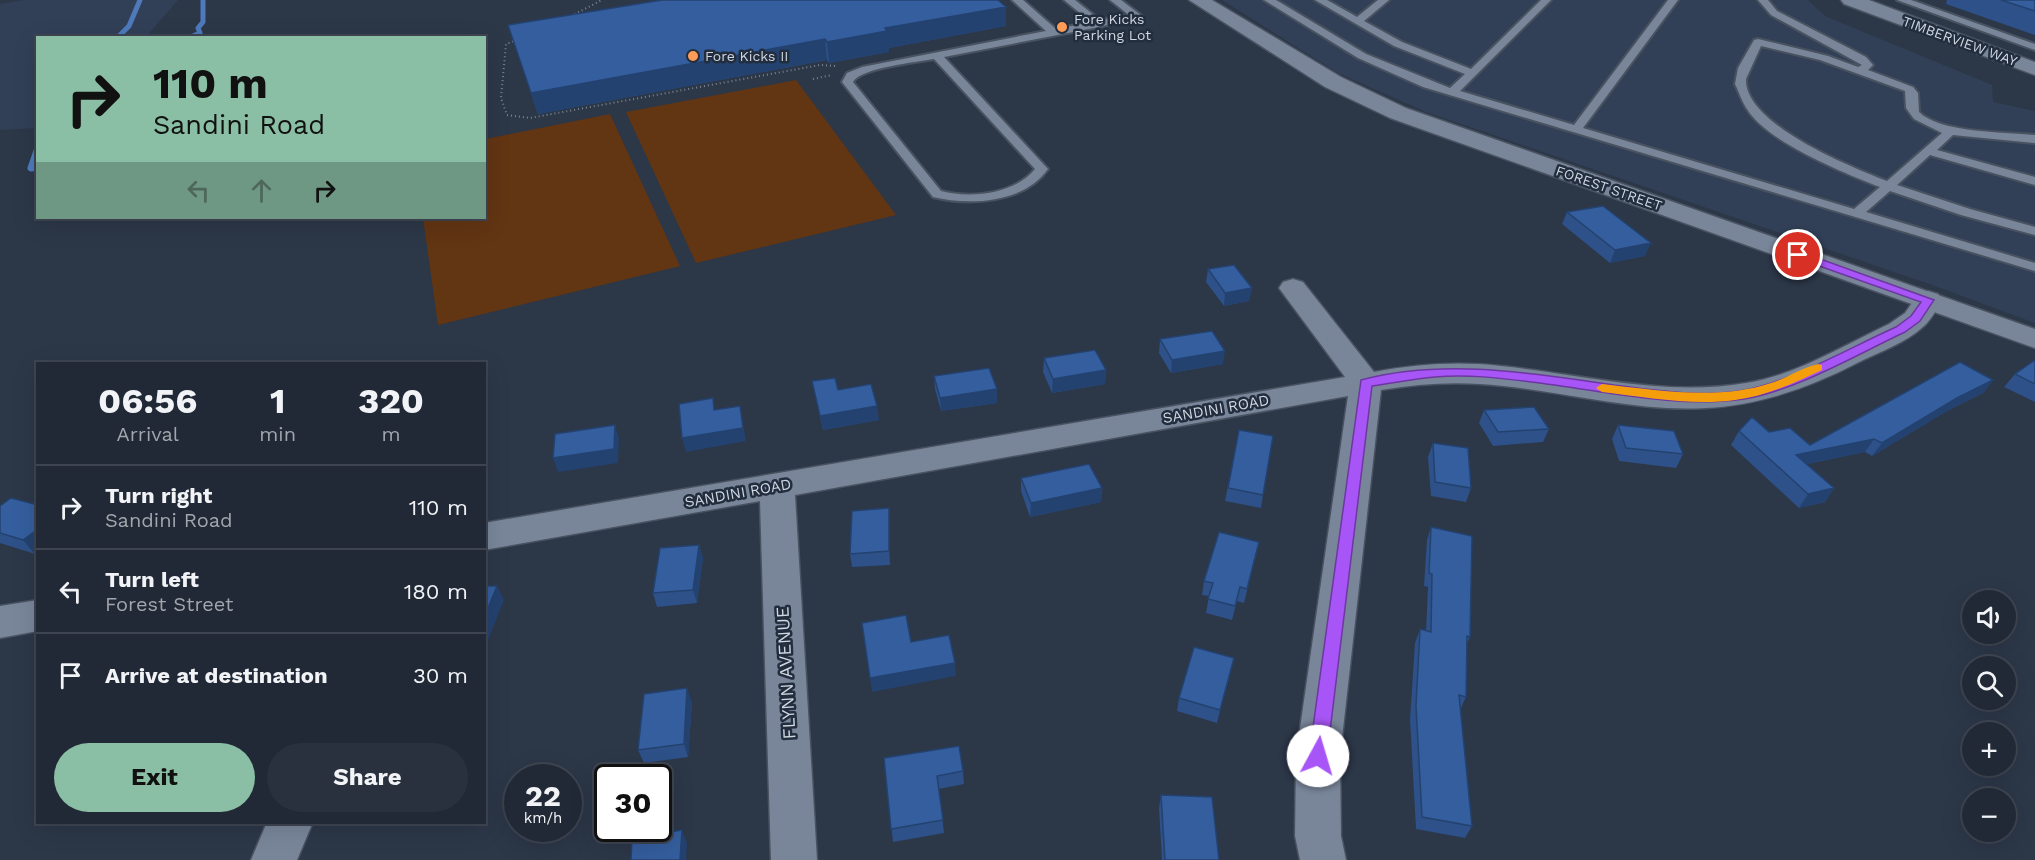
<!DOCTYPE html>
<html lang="en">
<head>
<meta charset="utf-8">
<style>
	:root { --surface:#212936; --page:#29313e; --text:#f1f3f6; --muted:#a2a6ad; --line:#3e4551; --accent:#8abfa5 }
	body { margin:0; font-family:"Work Sans",sans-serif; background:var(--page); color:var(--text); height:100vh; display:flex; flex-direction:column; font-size:22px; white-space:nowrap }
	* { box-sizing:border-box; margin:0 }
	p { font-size:20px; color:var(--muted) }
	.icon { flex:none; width:33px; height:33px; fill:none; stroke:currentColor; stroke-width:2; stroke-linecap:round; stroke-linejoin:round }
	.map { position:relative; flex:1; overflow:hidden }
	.details { position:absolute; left:36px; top:362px; width:450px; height:462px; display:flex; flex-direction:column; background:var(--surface); border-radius:0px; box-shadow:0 6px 24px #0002,0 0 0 2px var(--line) }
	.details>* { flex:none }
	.hud { position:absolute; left:36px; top:36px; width:450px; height:183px; border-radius:0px; box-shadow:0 6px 24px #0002,0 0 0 2px var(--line); background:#8abfa5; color:#111; overflow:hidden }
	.controls { position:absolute; left:1962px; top:590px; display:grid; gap:12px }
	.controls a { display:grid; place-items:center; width:54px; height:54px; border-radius:50%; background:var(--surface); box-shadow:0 6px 24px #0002,0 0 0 2px var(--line); font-size:30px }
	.speed { position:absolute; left:504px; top:764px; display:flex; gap:12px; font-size:30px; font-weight:700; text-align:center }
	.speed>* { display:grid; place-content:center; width:78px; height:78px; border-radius:50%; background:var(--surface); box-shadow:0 6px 24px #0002,0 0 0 2px var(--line); line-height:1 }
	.speed small { font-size:15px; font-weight:400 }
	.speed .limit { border:3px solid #111; border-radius:9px; background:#fff; color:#111 }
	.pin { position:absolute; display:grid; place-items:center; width:51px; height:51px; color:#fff; margin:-26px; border:3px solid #fff; border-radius:50%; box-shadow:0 2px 6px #0007 }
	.me { position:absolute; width:66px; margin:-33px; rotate:6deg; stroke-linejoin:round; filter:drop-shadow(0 0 4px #0008) }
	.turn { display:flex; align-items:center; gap:21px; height:126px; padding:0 18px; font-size:27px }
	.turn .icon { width:78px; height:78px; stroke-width:2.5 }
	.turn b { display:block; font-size:42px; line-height:51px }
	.lanes { display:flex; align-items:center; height:57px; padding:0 18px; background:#0003; justify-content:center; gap:30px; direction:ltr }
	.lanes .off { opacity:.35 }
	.eta { display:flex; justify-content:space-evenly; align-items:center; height:102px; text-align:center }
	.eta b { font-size:36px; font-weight:700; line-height:42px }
	.button { display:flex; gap:12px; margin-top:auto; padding:12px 18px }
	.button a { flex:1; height:69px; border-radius:36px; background:var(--accent); color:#111; font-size:24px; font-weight:700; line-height:69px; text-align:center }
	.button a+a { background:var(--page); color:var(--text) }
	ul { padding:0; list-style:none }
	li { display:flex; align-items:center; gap:18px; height:84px; padding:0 18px; border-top:2px solid var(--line) }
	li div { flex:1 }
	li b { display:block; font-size:22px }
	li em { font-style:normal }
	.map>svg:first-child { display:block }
</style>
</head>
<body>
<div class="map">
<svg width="2035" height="860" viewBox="0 0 2035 860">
	<rect width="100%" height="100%" fill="#2c3748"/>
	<path fill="#314057" d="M24,0H178L146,37L38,38L37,128L0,130V4Z
		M1222,0H1808L1825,16L1992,85L1993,102L2035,111V323L1935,286L1426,112L1338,73Z"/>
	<path fill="#623513" d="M796,80L896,215L696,263L626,112Z
		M610,114L680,266L438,325L423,218H484L485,139Z"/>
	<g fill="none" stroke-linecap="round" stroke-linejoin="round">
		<path stroke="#4e7abc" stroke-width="5" d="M117,38L129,26L140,0
			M188,38L200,33L198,28L203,22V0"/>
		<path stroke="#4e7abc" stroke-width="7" d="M38,148L31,168L38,167"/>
		<g stroke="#495260" stroke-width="4">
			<path id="service" d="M1012,0H1023L1056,29L1091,22L1064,0H1075L1100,20L1129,15L1110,0H1121L1142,16L1099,27L944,57L1048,169C1024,203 970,206 933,197L842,82L847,73L862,67L1046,31ZM934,59L1035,169C1015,194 971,199 941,191L853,82C860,68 917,62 934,59Z
				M1264,0H1276L1366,54L1450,88L1465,74L1394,46L1315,0H1327L1357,17L1378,0H1389L1364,21L1402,42L1471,69L1541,0H1551L1460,91L1574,125L1668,0H1678L1583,128L1854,209L1880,187C1844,173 1767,142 1747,109C1742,102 1739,92 1735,84L1738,68L1754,40L1758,39L1828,56L1858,67L1862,65L1771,15L1758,0H1768L1777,11L1866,57L1873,65L1868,70L1913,87L1918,93L1919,112C1940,133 2004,132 2035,135V143L1953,135L1937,150L2035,177V185L1930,155L1897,185L1970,209L2035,227V235L1961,215L1890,191L1866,212L2035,263V271L1423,87L1358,58ZM1761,46L1820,60L1905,91L1906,108L1914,119L1942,133L1887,181C1851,167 1744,124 1746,79Z
				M1897,0H1911L2035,44V50Z"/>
		</g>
		<g stroke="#495260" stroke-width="3">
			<path id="minor" d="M1841,0H1869L2035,62V75L1844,4Z
				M1293,279L1303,282L1374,372C1417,364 1458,361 1501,366C1582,374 1664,397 1746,383C1797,375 1844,345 1889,324L1905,313L1918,294L1928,291L1938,294L1942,300C1937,308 1932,319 1924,326C1906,343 1879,352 1857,363C1809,388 1760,405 1706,408C1638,412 1570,393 1503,386C1461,381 1422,383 1381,390L1340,756L1341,836L1346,860H1300L1295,836L1296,756L1348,396L795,495L817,860H771L760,501L484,550V523L1345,377L1279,288L1283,282Z
				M38,600V631L0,638V606Z
				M267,822H313L297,860H251Z"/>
		</g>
		<g stroke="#495260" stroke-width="3">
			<path id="secondary" d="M1189,0H1212L1341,77L1406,108L2035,329V348L1390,118L1325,87Z"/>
		</g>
		<path stroke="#7b8492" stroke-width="2" stroke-dasharray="1 3" stroke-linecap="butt" d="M571,16L602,0
			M517,40L506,44L501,98L507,115L530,118L820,65L837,66
			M813,79L832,75"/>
		<use href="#service" fill="#79869a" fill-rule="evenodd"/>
		<use href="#minor" fill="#79869a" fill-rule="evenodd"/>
		<use href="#secondary" fill="#79869a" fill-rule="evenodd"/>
	</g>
	<path fill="#2d5188" d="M1947,0H2035V35L1946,4Z
		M1006,7V26L889,48V52L829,63L827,60L538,114L508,25Z
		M1567,212L1645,256L1610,263L1562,224Z
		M1208,269L1252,288L1249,301L1224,306L1206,282Z
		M1160,339L1223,364L1171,373L1159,353Z
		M1044,358L1106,370L1105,384L1052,393L1043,372Z
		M2035,360V402L2004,387L2015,374Z
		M934,376L997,403L941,411L935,389Z
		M1993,380L1983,393L1947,411L1872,456L1865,452L1807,464L1834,488L1825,502L1799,508L1731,445L1739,431L1769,432L1810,445Z
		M812,381L838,390L879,420L823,430Z
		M1484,410L1549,429L1543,442L1493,446L1479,423Z
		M1618,425L1683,454L1676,468L1619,461L1612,439Z
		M1239,430L1263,495L1261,508L1225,501Z
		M1433,443L1471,488L1466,502L1431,496L1428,457Z
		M1021,478L1102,488L1101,502L1030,517L1021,491Z
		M0,506L35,554L0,543Z
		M889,508L890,522V565L852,567L850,554Z
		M1431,527L1470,637L1467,643L1466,697L1460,710L1472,826L1465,838L1416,829L1410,719L1415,643L1420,629L1426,631L1428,587L1424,586L1427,540Z
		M699,545L703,558L697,603L657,607L653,593Z
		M1256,555L1244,603L1237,601L1232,620L1206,613L1209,596L1202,595L1204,581Z
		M1234,658L1217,723L1177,711L1179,698Z
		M692,702L688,757L644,763L638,750Z
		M884,758L963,771L964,784L939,789L944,833L893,842Z
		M1161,795L1219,860H1162L1159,808Z
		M124,822H176L127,825Z"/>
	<path fill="#24426f" d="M1006,7V26L889,48V52L829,63L827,42L885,28Z
		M825,39L827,60L538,114L531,93Z
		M1651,243L1645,256L1610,263L1615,250Z
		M1252,288L1249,301L1224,306L1225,293Z
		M1225,351L1223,364L1171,373L1172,360Z
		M1106,370L1105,384L1052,393L1053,379Z
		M1993,380L1983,393L1947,411L1872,456L1882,443L1957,398Z
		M997,389V403L941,411L940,398Z
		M740,406L746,441L686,452L682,438Z
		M877,406L879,420L823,430L820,416Z
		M615,425L619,439L618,463L558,472L553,458Z
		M1874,439L1865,452L1787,468L1796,455Z
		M1102,488L1101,502L1030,517L1031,503Z
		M1834,488L1825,502L1799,508L1808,494Z
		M889,508L890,522V565L889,551Z
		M38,529V552L35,554L23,540Z
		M699,545L703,558L697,603L693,590Z
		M497,586L504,600L484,650V618Z
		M1234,658L1231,672L1217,723L1220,710Z
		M955,663L956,676L872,692L870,678Z
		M687,688L692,702L688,757L684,744Z
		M682,830L687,843L686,860H680Z"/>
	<path fill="#345e9e" stroke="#24426f" stroke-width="1.5" d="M662,0H998L1006,7L885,28L887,31L827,42L825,39L531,93L508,25Z
		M2001,0H2035V11Z
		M1603,206L1651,243L1615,250L1567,212Z
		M1234,265L1252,288L1225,293L1208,269Z
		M1212,331L1225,351L1172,360L1160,339Z
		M1095,350L1106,370L1053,379L1044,358Z
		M2035,360V384L2015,374Z
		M1960,362L1993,380L1957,398L1882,443L1874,439L1796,455L1834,488L1808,494L1739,431L1752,417L1769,432L1790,428L1810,445Z
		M989,368L997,389L940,398L934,376Z
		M835,378L838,390L871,384L877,406L820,416L812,381Z
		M713,398L714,410L740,406L743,428L682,438L679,404Z
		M1534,407L1549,429L1498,432L1484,410Z
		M615,425L614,449L553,458L555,434Z
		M1618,425L1674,431L1683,454L1626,448Z
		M1239,430L1273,436L1263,495L1228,488Z
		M1433,443L1468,448L1471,488L1435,482Z
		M1089,464L1102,488L1031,503L1021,478Z
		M11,498L38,505V529L23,540L0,533V506Z
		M889,508V551L850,554L852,511Z
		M1431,527L1472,536L1470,637L1467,636L1466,697L1459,695L1472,826L1422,817L1416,706L1420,629L1431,632L1432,574L1429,573Z
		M1219,532L1259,542L1247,589L1240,587L1235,606L1208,599L1213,583L1204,581Z
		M699,545L693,590L653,593L660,548Z
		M484,586H497L484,618Z
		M906,615L911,642L949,635L955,663L870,678L862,623Z
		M1194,647L1234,658L1220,710L1179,698Z
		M687,688L684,744L638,750L644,694Z
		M959,746L963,771L937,776L943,820L891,829L884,758Z
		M1161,795L1212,797L1219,860H1165Z
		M682,830L680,860H631L632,838Z"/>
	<path fill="#a855f7" stroke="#6d37a1" stroke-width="1.5" d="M1798,251L1934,300L1920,321L1905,332C1858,354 1795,391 1744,399C1674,409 1601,390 1531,382C1500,378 1467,374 1435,377C1414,379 1393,383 1372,386L1327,756L1324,762L1318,764L1312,762L1309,756L1361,380C1444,358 1530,373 1614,385C1656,390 1702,398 1745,390C1793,381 1851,347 1896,327L1911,316L1921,302L1794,257L1792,255Z"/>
	<path fill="#f59e0b" d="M1818,364L1822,365V370C1794,383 1766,396 1735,400C1692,406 1645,397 1602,392L1596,388L1602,384C1657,390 1717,401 1771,383C1787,378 1801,368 1818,364Z"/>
	<g fill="#fe9c57" stroke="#222d3e" stroke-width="2">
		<circle cx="1062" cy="27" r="6"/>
		<circle cx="693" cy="56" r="6"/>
	</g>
	<g text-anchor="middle" stroke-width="5" stroke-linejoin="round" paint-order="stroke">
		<g font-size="14" fill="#d0d7e2" stroke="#222d3e" text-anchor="start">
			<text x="1074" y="24">Fore Kicks<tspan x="1074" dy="16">Parking Lot</tspan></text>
			<text x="705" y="61">Fore Kicks II</text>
		</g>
		<g font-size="14" fill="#d0d7e2" stroke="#222d3e">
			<text transform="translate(1960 41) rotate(20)" y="5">TIMBERVIEW WAY</text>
			<text transform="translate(1609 188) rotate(19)" y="5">FOREST STREET</text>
		</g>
		<g font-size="15" fill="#d0d7e2" stroke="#222d3e">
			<text transform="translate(1216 409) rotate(-10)" y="5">SANDINI ROAD</text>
			<text transform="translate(738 493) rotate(-10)" y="5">SANDINI ROAD</text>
		</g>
		<g font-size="18" fill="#d0d7e2" stroke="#222d3e">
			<text transform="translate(786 673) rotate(-93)" y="6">FLYNN AVENUE</text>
		</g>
	</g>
</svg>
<div class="controls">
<a><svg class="icon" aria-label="sound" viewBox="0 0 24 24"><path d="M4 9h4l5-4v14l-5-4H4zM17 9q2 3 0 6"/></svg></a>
<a><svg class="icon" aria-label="search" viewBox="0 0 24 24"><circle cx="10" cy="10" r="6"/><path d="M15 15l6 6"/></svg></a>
<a>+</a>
<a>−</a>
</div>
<div class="speed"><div>22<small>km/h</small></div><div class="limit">30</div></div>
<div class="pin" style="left:1798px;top:255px;background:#d93025"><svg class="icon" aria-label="arrive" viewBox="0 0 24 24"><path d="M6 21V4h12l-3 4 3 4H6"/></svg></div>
<svg class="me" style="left:1318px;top:756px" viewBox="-20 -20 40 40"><circle r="19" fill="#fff"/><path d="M0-13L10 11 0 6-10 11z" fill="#a855f7"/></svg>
<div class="hud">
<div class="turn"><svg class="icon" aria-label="right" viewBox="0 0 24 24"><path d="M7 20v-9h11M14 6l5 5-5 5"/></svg><div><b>110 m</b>Sandini Road</div></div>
<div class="lanes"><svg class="icon off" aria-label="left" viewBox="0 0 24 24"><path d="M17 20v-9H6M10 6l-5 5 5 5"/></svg><svg class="icon off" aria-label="ahead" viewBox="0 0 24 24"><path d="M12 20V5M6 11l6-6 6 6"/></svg><svg class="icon" aria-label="right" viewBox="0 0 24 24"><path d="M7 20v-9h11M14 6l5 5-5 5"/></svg></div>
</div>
<section class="details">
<div class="eta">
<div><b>06:56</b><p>Arrival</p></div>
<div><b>1</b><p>min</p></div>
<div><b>320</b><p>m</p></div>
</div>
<ul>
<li><svg class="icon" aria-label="right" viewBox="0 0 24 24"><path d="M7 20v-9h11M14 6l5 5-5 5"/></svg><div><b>Turn right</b><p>Sandini Road</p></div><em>110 m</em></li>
<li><svg class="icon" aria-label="left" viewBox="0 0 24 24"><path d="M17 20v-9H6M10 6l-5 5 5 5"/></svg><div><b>Turn left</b><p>Forest Street</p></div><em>180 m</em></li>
<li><svg class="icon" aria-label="arrive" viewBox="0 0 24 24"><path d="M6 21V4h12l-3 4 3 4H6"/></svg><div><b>Arrive at destination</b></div><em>30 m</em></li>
</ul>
<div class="button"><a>Exit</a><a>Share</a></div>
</section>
</div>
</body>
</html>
